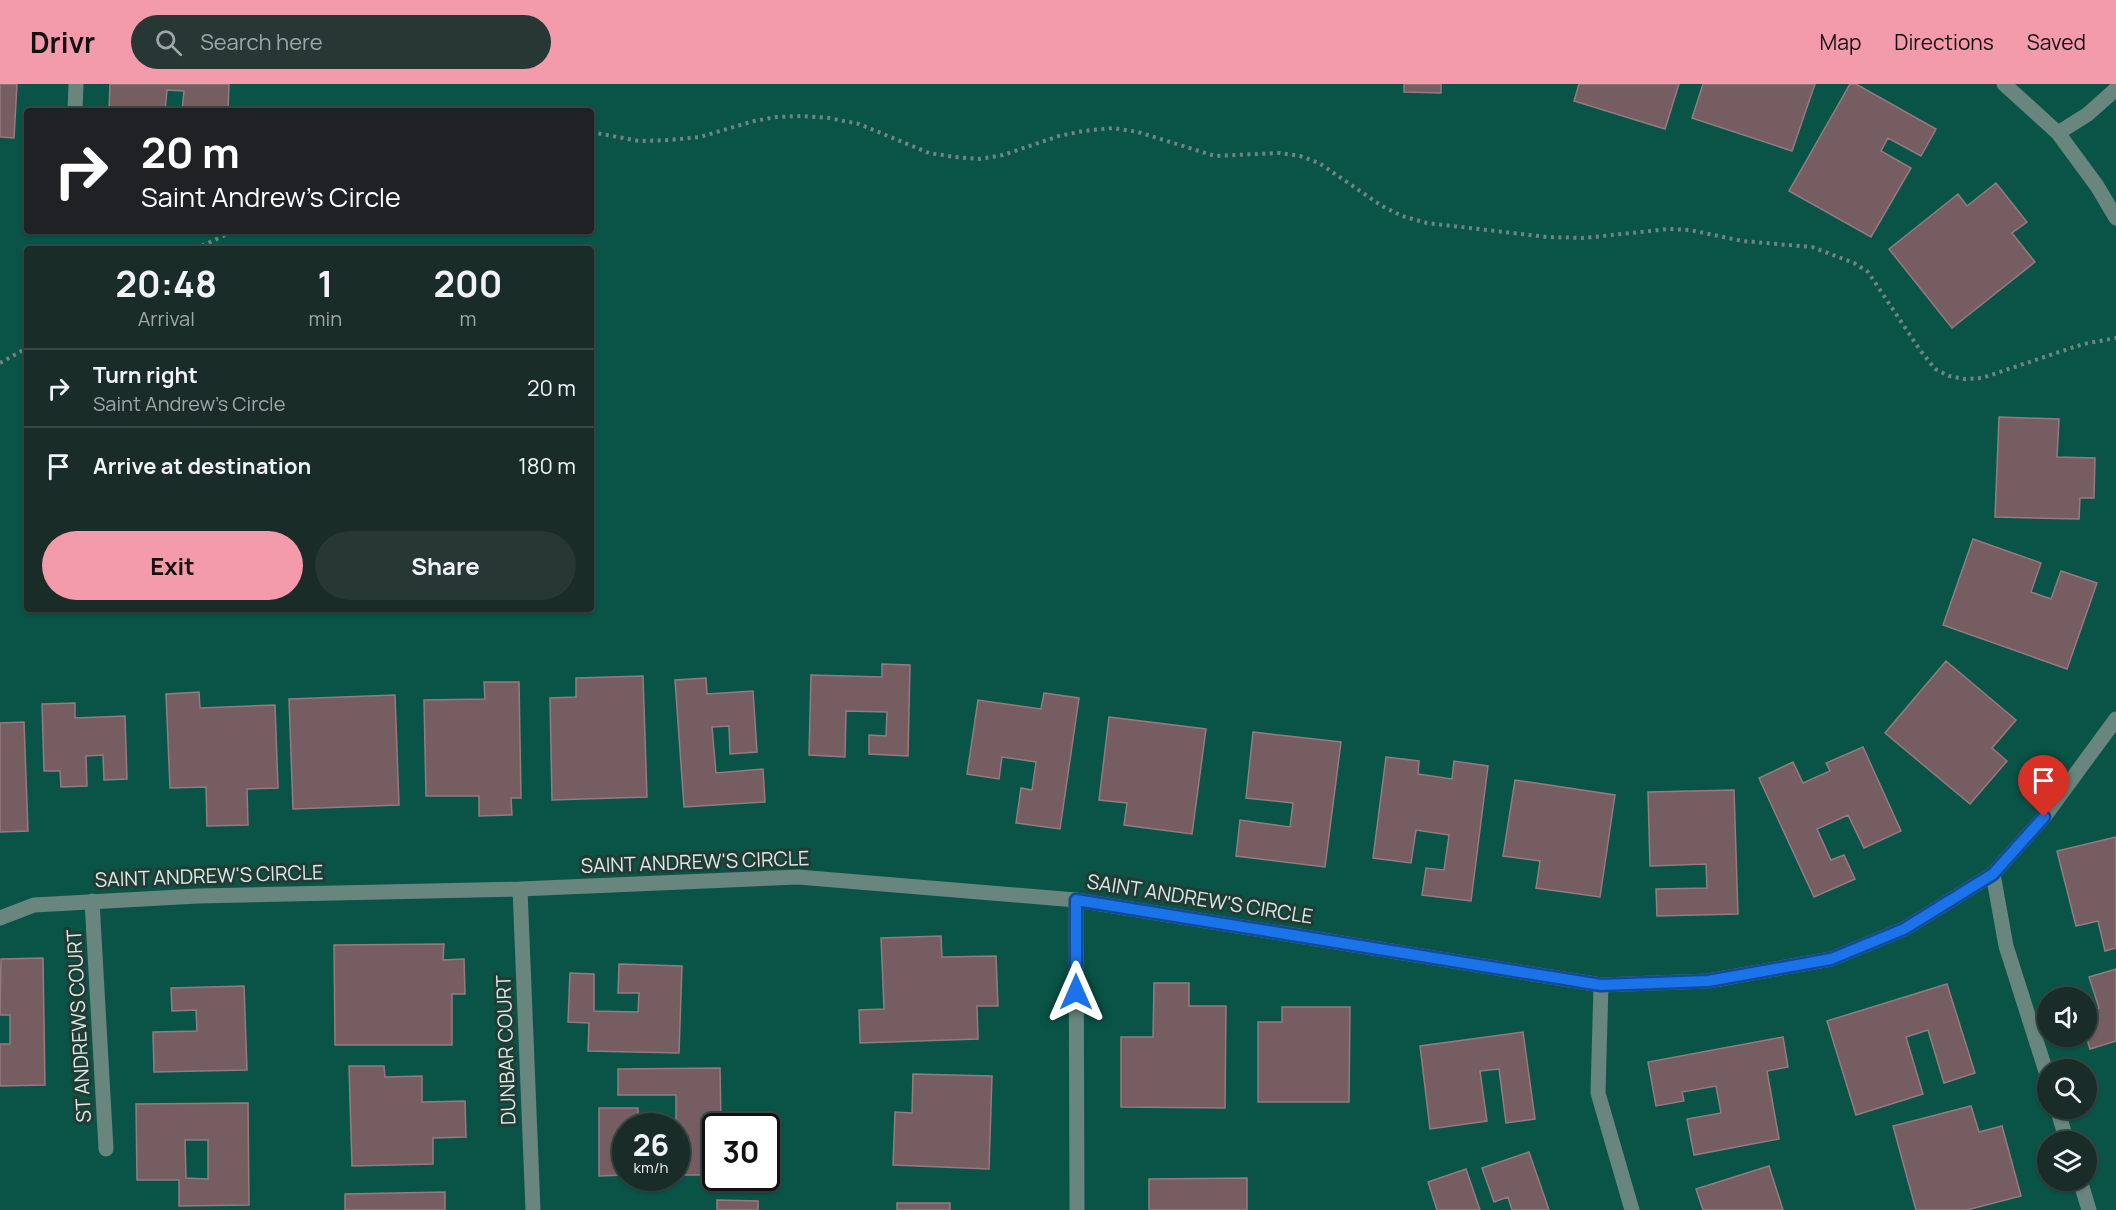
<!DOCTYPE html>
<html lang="en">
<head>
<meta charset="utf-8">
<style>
	:root { --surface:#1a2c28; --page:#273834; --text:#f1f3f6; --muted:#9fa7a8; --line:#384845; --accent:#f39aab }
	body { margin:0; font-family:Manrope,sans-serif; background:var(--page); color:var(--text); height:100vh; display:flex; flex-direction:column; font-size:22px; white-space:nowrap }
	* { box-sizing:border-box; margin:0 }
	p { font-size:20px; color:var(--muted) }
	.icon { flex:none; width:33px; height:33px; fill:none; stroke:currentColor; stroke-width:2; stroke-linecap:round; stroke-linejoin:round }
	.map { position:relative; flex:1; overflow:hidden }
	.panel { position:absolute; left:24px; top:162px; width:570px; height:366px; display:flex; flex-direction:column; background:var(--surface); border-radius:6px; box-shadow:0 2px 4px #0004,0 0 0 2px var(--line) }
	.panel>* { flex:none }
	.banner { position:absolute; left:24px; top:24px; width:570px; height:126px; border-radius:6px; box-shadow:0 2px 4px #0004,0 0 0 2px var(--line); background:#202124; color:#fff; overflow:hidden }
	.buttons { position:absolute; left:2037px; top:903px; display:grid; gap:12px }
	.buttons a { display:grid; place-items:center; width:60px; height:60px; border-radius:50%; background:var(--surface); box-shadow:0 2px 4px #0004,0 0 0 2px var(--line); font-size:30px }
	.speed { position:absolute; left:612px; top:1029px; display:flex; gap:12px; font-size:30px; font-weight:700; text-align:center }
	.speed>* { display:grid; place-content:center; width:78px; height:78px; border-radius:50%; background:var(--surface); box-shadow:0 2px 4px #0004,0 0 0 2px var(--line); line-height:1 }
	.speed small { font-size:15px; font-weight:400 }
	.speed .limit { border:3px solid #111; border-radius:9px; background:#fff; color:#111 }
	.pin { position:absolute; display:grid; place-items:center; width:51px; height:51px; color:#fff; margin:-62px -26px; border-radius:50% 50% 50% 0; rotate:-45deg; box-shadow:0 0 6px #0007 }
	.pin .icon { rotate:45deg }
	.me { position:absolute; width:66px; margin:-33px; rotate:0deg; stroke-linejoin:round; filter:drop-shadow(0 0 4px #0008) }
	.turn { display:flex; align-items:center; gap:21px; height:126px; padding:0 18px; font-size:27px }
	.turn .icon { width:78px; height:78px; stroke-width:2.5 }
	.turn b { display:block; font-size:42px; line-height:51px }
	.eta { display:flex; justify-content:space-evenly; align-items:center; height:102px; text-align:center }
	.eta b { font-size:36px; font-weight:700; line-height:42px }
	.button { display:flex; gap:12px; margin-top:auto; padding:12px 18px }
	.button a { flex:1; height:69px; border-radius:36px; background:var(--accent); color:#111; font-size:24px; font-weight:700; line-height:69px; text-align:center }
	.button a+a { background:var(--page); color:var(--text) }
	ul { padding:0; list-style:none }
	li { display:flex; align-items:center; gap:18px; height:78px; padding:0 18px; border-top:2px solid var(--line) }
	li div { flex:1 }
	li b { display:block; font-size:22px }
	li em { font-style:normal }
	header { display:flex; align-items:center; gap:36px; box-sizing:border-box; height:84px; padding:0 30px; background:var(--accent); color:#111 }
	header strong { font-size:28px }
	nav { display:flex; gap:33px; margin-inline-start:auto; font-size:21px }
	.search { width:420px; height:54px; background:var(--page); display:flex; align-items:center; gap:15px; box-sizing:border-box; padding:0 21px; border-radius:33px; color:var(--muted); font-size:22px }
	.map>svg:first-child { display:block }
</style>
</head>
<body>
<header>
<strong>Drivr</strong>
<div class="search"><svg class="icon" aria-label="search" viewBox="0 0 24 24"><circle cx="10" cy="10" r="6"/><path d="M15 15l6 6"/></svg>Search here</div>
<nav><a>Map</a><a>Directions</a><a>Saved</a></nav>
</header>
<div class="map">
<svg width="2116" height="1126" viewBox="0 0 2116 1126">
	<rect width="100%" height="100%" fill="#223b35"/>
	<path fill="#0a5347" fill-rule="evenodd" d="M0,0H2116V1126H0ZM27,27H591V147H27ZM27,165H591V525H27ZM2048,914H2086V952H2048ZM2048,986H2086V1024H2048ZM626,1042H676V1094H626ZM716,1042H766V1094H716ZM2048,1058H2086V1096H2048Z"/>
	<path fill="#755d61" stroke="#957b7f" stroke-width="1.5" fill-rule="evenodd" d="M0,0H17L14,54L0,53Z
		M110,0H229L228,27H182L184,7L167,6L165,27H109Z
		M1404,0H1441V9L1404,8Z
		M1579,0H1679L1665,45L1574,17Z
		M1703,0H1815L1792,67L1692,34Z
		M1850,0H1856L1936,45L1921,72L1888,54L1881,67L1911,84L1871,153L1789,107Z
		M1996,99L2027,138L2012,149L2035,178L1952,244L1889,165L1958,110L1967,122Z
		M1999,333L2059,335L2057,373L2095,374L2094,414H2080L2079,435L1995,433Z
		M1973,455L2041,479L2031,508L2051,515L2061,487L2097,499L2067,585L1943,541Z
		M1946,577L2016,636L1992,664L2007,677L1970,720L1885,649Z
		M882,580L910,581L908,672L869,670V651L886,652L887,628L846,627L845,673L809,671L811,591L882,593Z
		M643,592L647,713L552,716L550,614L576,613V594Z
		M706,594L707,610L753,607L757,668L730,670L729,642L712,643L716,689L763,685L765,718L684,723L675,596Z
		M484,598H519L521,714H511L512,731L479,732V712H426L424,616L485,615Z
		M199,608L200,624L275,621L278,704L247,705L248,741L207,742L206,703L170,704L166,610Z
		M1044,609L1079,614L1060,745L1016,739L1021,704L1032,706L1036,678L1002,673L999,695L967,690L978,616L1041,625Z
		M395,611L399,721L293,725L289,615Z
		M75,619V634L125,632L127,695L104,696L103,671L86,672L87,702L61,703L60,687H44L42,620Z
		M1109,633L1206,645L1192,750L1124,741L1127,719L1099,716Z
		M24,638L28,747L0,748V639Z
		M1253,648L1341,658L1325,783L1236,772L1240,736L1290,743L1293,719L1246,714Z
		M1863,663L1901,747L1864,764L1848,731L1817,745L1831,776L1844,771L1855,795L1814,813L1759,694L1793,678L1803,699L1830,687L1826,679Z
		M1386,673L1419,677L1418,690L1452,695L1454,677L1488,682L1471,817L1422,811L1426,784L1444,786L1449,751L1416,746L1411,779L1373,774Z
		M1515,696L1615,711L1600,813L1536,804L1540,777L1503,772Z
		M1734,706L1738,830L1657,832L1656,805L1707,804L1706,780L1650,782L1648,708Z
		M2116,753V864L2105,867L2098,837L2076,842L2057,767Z
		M941,852L942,873L996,872L998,922H977L978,955L860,959L859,926L884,925L881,854Z
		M444,860L443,876L464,875L465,910H452V961H335L334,861Z
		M43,874L45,1001L0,1002V960H10V931H0L1,875Z
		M619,880L682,882L679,969L588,967L589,939L568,938L570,889L594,890V927L638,928L639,909H618Z
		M2116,885V957L2090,965L2086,952V928L2099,924L2089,893Z
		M1154,899H1189V922H1226L1225,1024L1121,1023V953H1153Z
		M1947,900L1975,989L1944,999L1928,946L1906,953L1923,1010L1856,1031L1827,937Z
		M244,902L247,986L154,988L153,948L197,947L196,926L172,927L171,904Z
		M1282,923H1350L1349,1018H1258V938H1282Z
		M1523,948L1535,1035L1506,1039L1499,985L1480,987L1487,1037L1430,1045L1420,962Z
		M1783,953L1788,983L1767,987L1779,1055L1694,1071L1687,1035L1721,1029L1716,1002L1682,1008L1684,1017L1656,1022L1648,978Z
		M349,982H384L385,993L422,992V1018L465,1017L466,1053L433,1054V1080L352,1082Z
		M720,984L721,1042H716V1091H676V1011H618V985Z
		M913,990L992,992L989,1085L893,1081L895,1028L912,1029Z
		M248,1019L249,1121L179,1122V1096H137L136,1020ZM185,1056H208V1095L186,1094Z
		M1971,1022L1979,1048L2002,1042L2021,1112L1967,1126H1916L1893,1042Z
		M599,1024H638V1042H626V1091L599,1092Z
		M1529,1068L1549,1126H1512L1508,1113L1494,1118L1482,1084Z
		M1769,1082L1783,1126H1703L1696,1105Z
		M1466,1085L1480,1126H1437L1428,1098Z
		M1247,1094V1126H1149V1095Z
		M445,1108V1126H345V1110Z
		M717,1116L758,1117V1126H717Z
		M897,1119H950V1126H897Z"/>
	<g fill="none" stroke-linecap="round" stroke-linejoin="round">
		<path stroke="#718580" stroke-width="4" stroke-dasharray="3 4.5" stroke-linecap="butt" d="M591,48L639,57L669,56L700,53L754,37L776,33L802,32L829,34L859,40L929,69L955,73L980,75L1003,71L1059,52L1083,47L1113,44L1138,48L1215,72L1280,69L1300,72L1319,79L1382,122L1402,132L1427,139L1547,153L1584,154L1668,145L1690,146L1742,157L1812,163L1854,179L1868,188L1920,266L1935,285L1949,292L1964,295L1982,294L2083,260L2116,254
			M195,165L234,147
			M0,279L27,264"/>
		<path stroke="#68857e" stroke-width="15" d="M2004,0L2058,49L2097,102L2116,134
			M75,27L76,0
			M2058,49L2088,30L2116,5
			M1993,790L2006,862L2048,994
			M520,805L533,1126
			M1076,816L1077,1126
			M92,817L106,1065
			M0,834L34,821L198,812L520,805L798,793L1076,816L1601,901L1708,897L1831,875L1904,845L1993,790L2044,733L2116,635
			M1601,901L1598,1009L1632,1126
			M2057,1024L2067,1058
			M2080,1096L2089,1126"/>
	</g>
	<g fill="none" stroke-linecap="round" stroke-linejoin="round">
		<g stroke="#114b97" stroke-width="15">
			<path id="route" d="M1076,908V816L1601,901L1708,897L1831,875L1904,845L1993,790L2044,733"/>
		</g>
		<use href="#route" stroke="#1a73e8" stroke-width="10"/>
	</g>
	<g text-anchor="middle" stroke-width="6" stroke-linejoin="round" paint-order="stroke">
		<g font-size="20" fill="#dbe9e5" stroke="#223b35">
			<text transform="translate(695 778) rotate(-2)" y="7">SAINT ANDREW'S CIRCLE</text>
			<text transform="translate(209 792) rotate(-2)" y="7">SAINT ANDREW'S CIRCLE</text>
			<text transform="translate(1200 815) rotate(9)" y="7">SAINT ANDREW'S CIRCLE</text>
			<text transform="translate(79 942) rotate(-93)" y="7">ST ANDREWS COURT</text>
			<text transform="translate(506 966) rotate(-92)" y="7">DUNBAR COURT</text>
		</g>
	</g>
</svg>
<div class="buttons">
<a><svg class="icon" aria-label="sound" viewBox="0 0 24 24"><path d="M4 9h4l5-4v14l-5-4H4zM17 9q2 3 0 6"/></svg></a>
<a><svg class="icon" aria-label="search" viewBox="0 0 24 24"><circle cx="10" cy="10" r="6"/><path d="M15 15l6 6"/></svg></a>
<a><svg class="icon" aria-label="layers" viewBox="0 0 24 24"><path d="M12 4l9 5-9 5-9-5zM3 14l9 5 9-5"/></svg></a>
</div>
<div class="speed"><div>26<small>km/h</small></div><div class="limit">30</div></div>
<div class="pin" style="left:2044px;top:733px;background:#d93025"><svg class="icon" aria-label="arrive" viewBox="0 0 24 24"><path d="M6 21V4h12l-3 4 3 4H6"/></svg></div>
<svg class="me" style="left:1076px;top:908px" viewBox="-20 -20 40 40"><path d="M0-17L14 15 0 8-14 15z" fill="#1a73e8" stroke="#fff" stroke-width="4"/></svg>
<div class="banner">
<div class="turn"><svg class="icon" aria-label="right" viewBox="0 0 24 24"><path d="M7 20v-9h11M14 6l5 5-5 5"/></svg><div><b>20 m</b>Saint Andrew's Circle</div></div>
</div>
<section class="panel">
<div class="eta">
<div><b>20:48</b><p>Arrival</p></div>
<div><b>1</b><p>min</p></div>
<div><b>200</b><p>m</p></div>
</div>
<ul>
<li><svg class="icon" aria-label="right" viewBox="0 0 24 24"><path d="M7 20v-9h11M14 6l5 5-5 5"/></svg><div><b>Turn right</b><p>Saint Andrew's Circle</p></div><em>20 m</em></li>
<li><svg class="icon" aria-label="arrive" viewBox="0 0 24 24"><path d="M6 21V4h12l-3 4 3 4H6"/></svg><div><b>Arrive at destination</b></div><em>180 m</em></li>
</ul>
<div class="button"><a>Exit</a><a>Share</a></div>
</section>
</div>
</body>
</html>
